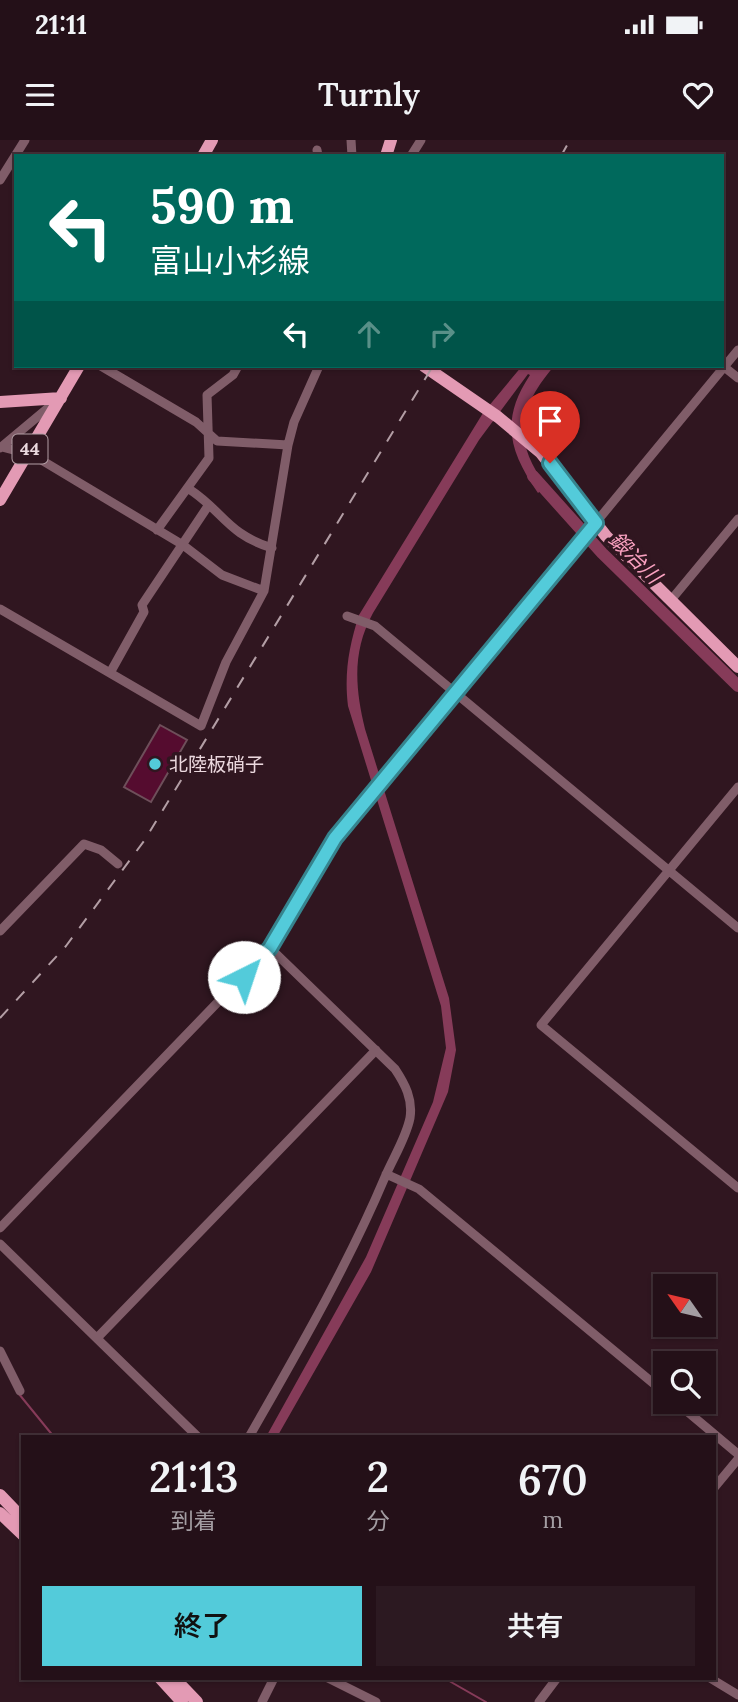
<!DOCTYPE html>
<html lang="ja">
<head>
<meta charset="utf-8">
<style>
	:root { --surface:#241018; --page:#2c1921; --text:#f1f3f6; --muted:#a39da2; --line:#413037; --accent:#53cbda }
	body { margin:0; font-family:Lora,"Noto Sans JP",serif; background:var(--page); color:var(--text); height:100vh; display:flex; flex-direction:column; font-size:26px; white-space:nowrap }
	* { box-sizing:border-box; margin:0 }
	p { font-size:23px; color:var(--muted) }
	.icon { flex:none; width:38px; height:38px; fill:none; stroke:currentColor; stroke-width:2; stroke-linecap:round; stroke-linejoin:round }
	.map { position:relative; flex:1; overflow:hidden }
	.details { position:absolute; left:21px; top:1295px; width:695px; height:245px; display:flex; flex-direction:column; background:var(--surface); border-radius:0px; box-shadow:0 2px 5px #0004,0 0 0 2px var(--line) }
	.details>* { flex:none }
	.banner { position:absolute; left:14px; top:14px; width:710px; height:214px; border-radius:0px; box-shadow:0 2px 5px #0004,0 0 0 2px var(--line); background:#00695c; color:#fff; overflow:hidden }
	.needle { width:46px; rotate:304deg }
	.controls { position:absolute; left:653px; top:1134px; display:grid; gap:14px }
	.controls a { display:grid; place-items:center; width:63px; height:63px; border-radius:0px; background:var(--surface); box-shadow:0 2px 5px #0004,0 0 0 2px var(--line); font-size:35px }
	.pin { position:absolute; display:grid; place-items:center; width:60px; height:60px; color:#fff; margin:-72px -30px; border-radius:50% 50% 50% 0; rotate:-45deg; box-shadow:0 0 7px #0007 }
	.pin .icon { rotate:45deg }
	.me { position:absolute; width:77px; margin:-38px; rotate:41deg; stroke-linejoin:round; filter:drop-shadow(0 0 5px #0008) }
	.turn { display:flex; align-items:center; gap:24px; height:147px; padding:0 21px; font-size:32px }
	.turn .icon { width:91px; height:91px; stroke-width:2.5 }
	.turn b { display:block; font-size:49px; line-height:60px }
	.lanes { display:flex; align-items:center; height:66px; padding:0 21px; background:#0003; justify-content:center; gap:35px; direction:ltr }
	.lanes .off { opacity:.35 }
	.eta { display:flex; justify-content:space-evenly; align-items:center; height:119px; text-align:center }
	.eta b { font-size:42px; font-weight:600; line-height:49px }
	.primary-button { display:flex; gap:14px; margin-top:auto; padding:14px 21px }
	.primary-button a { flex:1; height:80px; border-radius:0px; background:var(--accent); color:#111; font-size:28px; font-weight:600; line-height:80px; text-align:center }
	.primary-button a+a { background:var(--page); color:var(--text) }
	.status { display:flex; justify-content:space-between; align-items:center; height:49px; padding:0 35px; background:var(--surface); direction:ltr }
	.status svg { height:19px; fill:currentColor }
	header { display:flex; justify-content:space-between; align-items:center; height:91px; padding:0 21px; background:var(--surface); font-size:32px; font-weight:600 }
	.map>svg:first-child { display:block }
</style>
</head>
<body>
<div class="status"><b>21:11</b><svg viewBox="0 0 49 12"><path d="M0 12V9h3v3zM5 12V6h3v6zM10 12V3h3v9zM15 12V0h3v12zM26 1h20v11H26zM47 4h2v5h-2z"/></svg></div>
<header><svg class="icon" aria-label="menu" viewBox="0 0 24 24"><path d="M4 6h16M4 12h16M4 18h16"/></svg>Turnly<svg class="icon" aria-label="heart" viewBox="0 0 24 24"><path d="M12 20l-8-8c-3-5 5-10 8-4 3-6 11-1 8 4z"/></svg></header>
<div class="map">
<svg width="738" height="1562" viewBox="0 0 738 1562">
	<rect width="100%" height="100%" fill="#301620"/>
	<path fill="#863b59" d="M522,226H554C518,269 512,299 546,346L538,353C509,311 500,280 530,235L528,234L479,300L373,473C352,511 355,548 365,589L449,858L456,910L448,952L371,1132L277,1297H266L366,1117L433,962L446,908L441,866L348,566C344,533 349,506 359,475L483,273Z"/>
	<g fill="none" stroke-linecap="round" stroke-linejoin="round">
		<path stroke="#863b59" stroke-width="2" d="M19,1254L54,1297
			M444,1538L486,1562"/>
		<path stroke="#863b59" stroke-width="12" d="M533,336L602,413L738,546"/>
	</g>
	<path fill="#550c2f" stroke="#6e4f5a" stroke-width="2" d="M160,585L187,600L151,662L124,647Z"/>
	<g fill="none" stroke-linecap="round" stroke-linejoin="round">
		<path stroke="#805d69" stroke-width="9" d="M351,0L352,16
			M317,10L318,16
			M411,16L421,0
			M0,40L25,0
			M101,226L196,282L217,301L288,305
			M723,226L738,238
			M2,307L17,311L23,322
			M0,308L54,263
			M28,312L183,405L222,435L264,451
			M189,349C223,371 227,394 272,408
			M157,390L209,318L207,255L233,235L238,226
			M671,460L738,379
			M0,469L201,586L226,522L264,451L288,305L294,282L319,226
			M347,476L375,486L738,788
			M110,533L144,472L142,465L208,366
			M738,647L541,885L738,1048
			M0,791L84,704L101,710L118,724
			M386,1034L419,1049L665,1253
			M0,1088L270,808L336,698L738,210
			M0,1104L198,1297
			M97,1198L376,910
			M0,1211L20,1251
			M676,1262L738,1314
			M249,1297C298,1211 347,1127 385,1037C393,1018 406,998 410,978C413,959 405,944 395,929L270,808
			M714,1348L738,1319
			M328,1538L376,1562
			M710,1538L738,1555
			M262,1562L274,1538
			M539,1562L557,1538"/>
		<path stroke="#e39ab4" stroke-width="12" d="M203,16L212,0
			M386,16L391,0
			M424,226L498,277L541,313L606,396L738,527
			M0,262L61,258
			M0,360L79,226
			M0,1355L23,1379
			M0,1373L23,1395
			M160,1538L182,1562
			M174,1538L197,1562"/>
		<path stroke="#b39ea5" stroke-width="2" stroke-dasharray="12 12" stroke-linecap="butt" d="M561,16L570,0
			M0,878L66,806L144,701L433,226"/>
	</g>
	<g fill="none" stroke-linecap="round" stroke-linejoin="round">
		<g stroke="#36848e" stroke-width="18">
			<path id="route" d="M244,837L270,808L335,698L596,383L550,323"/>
		</g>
		<use href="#route" stroke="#53cbda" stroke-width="12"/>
	</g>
	<circle fill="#53cbda" stroke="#301620" stroke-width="2.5" cx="155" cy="624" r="7"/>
	<g text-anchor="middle" stroke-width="7" stroke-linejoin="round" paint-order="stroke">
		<rect fill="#301620" stroke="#b39ea5" stroke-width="2" x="12.5" y="294.5" width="35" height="29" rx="5"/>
		<g font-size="18" font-weight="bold" fill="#ebd8de">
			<text x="30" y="315">44</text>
		</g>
		<g font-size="19" fill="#ebd8de" stroke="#301620" text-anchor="start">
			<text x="169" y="631">北陸板硝子</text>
		</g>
		<g font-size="21" font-style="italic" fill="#f9a1c0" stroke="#301620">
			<text transform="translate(635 418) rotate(45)" y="7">鍛冶川</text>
		</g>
	</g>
</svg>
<div class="controls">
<a><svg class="needle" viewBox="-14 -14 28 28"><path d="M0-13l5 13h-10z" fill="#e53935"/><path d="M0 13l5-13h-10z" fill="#a39da2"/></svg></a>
<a><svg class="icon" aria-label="search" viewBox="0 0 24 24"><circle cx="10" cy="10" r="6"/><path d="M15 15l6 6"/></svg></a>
</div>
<div class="pin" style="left:550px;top:323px;background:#d93025"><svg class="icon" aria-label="arrive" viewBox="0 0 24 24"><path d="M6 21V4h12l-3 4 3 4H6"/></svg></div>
<svg class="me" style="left:244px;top:837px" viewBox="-20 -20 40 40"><circle r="19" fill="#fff"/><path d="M0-13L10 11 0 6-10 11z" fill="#53cbda"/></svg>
<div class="banner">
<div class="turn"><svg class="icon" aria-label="left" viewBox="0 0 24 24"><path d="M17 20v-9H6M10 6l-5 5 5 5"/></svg><div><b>590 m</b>富山小杉線</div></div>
<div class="lanes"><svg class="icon" aria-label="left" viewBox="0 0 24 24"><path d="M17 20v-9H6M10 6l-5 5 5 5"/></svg><svg class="icon off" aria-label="ahead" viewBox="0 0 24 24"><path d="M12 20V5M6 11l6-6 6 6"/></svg><svg class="icon off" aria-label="right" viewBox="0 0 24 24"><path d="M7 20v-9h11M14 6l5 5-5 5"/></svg></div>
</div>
<section class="details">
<div class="eta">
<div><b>21:13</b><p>到着</p></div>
<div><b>2</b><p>分</p></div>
<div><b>670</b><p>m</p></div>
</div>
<div class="primary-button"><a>終了</a><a>共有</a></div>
</section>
</div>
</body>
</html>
